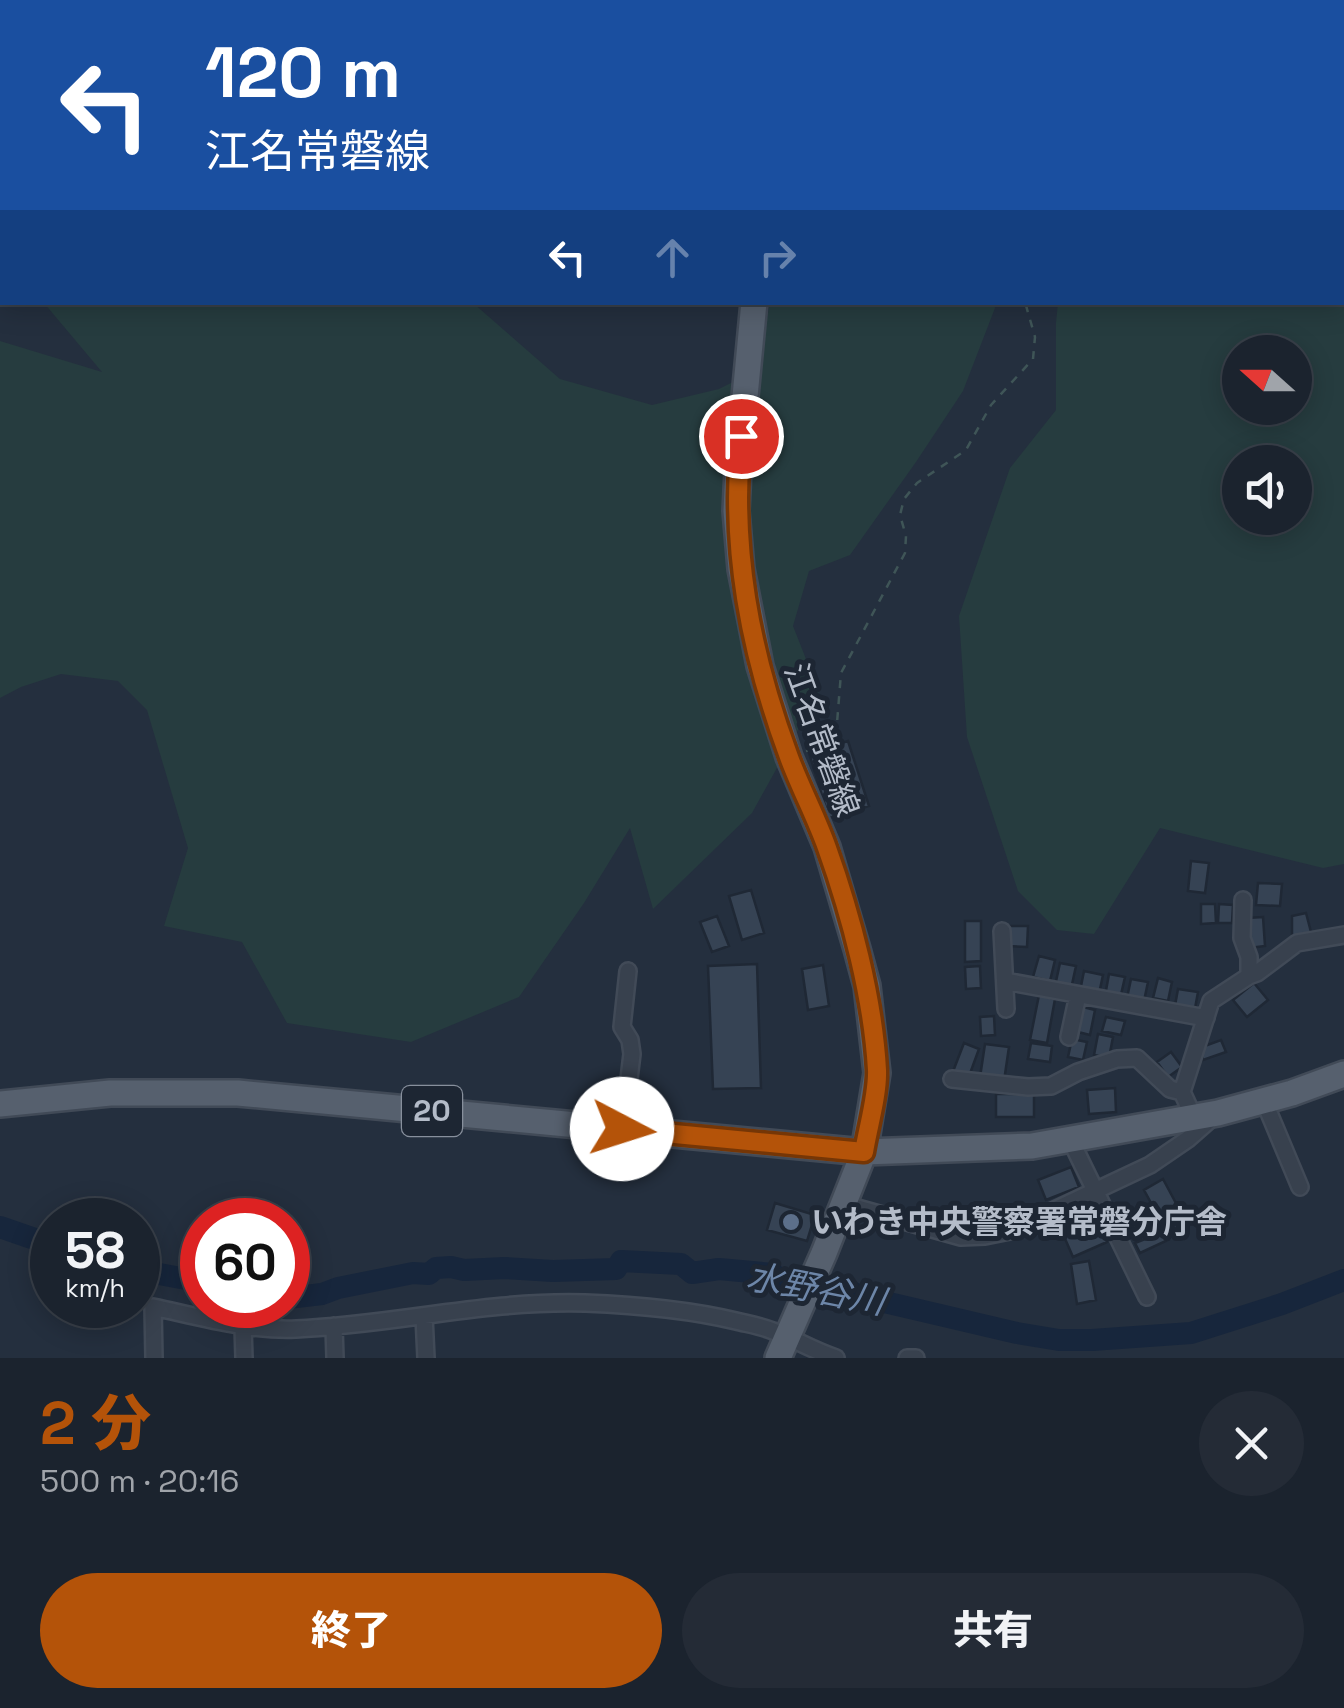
<!DOCTYPE html>
<html lang="ja">
<head>
<meta charset="utf-8">
<style>
	:root { --surface:#1b232e; --page:#242b36; --text:#f1f3f6; --muted:#a0a4aa; --line:#39404a; --accent:#b45309 }
	body { margin:0; font-family:"Space Grotesk","Noto Sans JP",sans-serif; background:var(--page); color:var(--text); height:100vh; display:flex; flex-direction:column; font-size:38px; white-space:nowrap }
	* { box-sizing:border-box; margin:0 }
	p { font-size:32px; color:var(--muted) }
	.icon { flex:none; width:55px; height:55px; fill:none; stroke:currentColor; stroke-width:2; stroke-linecap:round; stroke-linejoin:round }
	.map { position:relative; height:1358px; overflow:hidden }
	.drawer { display:flex; flex-direction:column; background:var(--surface); flex:1 }
	.drawer>* { flex:none }
	.guide { position:absolute; left:0px; top:0px; width:1345px; height:305px; box-shadow:0 5px 25px #0003,0 0 0 2px var(--line); background:#1a4fa0; color:#fff; overflow:hidden }
	.needle { width:65px; rotate:291deg }
	.controls { position:absolute; left:1222px; top:335px; display:grid; gap:20px }
	.controls a { display:grid; place-items:center; width:90px; height:90px; border-radius:50%; background:var(--surface); box-shadow:0 5px 25px #0003,0 0 0 2px var(--line); font-size:50px }
	.speed { position:absolute; left:30px; top:1198px; display:flex; gap:20px; font-size:50px; font-weight:700; text-align:center }
	.speed>* { display:grid; place-content:center; width:130px; height:130px; border-radius:50%; background:var(--surface); box-shadow:0 5px 25px #0003,0 0 0 2px var(--line); line-height:1 }
	.speed small { font-size:25px; font-weight:400 }
	.speed .limit { border:15px solid #d22; background:#fff; color:#111 }
	.pin { position:absolute; display:grid; place-items:center; width:85px; height:85px; color:#fff; margin:-42px; border:5px solid #fff; border-radius:50%; box-shadow:0 2px 10px #0007 }
	.me { position:absolute; width:110px; margin:-55px; rotate:95deg; stroke-linejoin:round; filter:drop-shadow(0 0 8px #0008) }
	.turn { display:flex; align-items:center; gap:35px; height:210px; padding:0 40px; font-size:45px }
	.turn .icon { width:130px; height:130px; stroke-width:2.5 }
	.turn b { display:block; font-size:70px; line-height:85px }
	.lanes { display:flex; align-items:center; height:95px; padding:0 40px; background:#0003; justify-content:center; gap:50px; direction:ltr }
	.lanes .off { opacity:.35 }
	.round { display:grid; place-items:center; flex:none; width:105px; height:105px; border-radius:52px; background:var(--page) }
	.head { display:flex; align-items:center; justify-content:space-between; height:170px; padding:0 40px }
	h1 { font-size:60px; font-weight:800; line-height:75px; color:var(--accent) }
	.button { display:flex; gap:20px; margin-top:auto; padding:20px 40px }
	.button a { flex:1; height:115px; border-radius:60px; background:var(--accent); color:#fff; font-size:40px; font-weight:800; line-height:115px; text-align:center }
	.button a+a { background:var(--page); color:var(--text) }
	.map>svg:first-child { display:block }
</style>
</head>
<body>
<div class="map">
<svg width="1344" height="1358" viewBox="0 0 1344 1358">
	<rect width="100%" height="100%" fill="#242f3e"/>
	<path fill="#263c3f" fill-rule="evenodd" d="M0,0H229L209,2H2V187L0,190Z
		M1134,0H1344V864L1323,868L1160,828L1094,934L1057,930L1018,891L967,737L959,616L1010,468L1056,410V323L1058,303L1342,302V2H1133ZM1295,352V408H1240V352ZM1240,462H1295V518H1240Z
		M44,303H473L560,379L652,405L719,389L757,370L770,303H994L995,308L963,391L916,462L850,555L809,571L793,626L819,692L752,813L653,909L630,828L584,903L519,997L411,1042L287,1023L242,942L164,926L188,848L147,710L118,681L61,674L21,687L0,698V341L102,372Z"/>
	<g fill="none" stroke-linecap="round" stroke-linejoin="round">
		<path stroke="#17263c" stroke-width="22" d="M0,1227L52,1245
			M138,1270L202,1282
			M288,1298L322,1294L338,1288L413,1273L429,1274L436,1268L451,1267L464,1270L505,1268L553,1271L616,1269L621,1261L681,1264L692,1273L719,1269L773,1274L783,1281L848,1290L859,1296L1017,1333L1059,1340H1092L1191,1333L1282,1304L1344,1280"/>
	</g>
	<path fill="#364354" stroke="#1f2835" stroke-width="2.5" d="M428,0H664V2H428Z
		M848,741L869,806L829,818L809,753Z
		M1191,861L1209,863L1205,893L1188,891Z
		M1258,883L1282,884L1280,906L1256,905Z
		M751,890L764,933L742,940L729,896Z
		M1201,904H1215L1216,923L1201,924Z
		M1219,904L1233,905L1232,923H1218Z
		M1306,913L1311,932L1292,937V916Z
		M717,916L729,946L712,952L700,922Z
		M1263,917L1265,946L1249,948L1247,918Z
		M965,921H981V961L965,962Z
		M1007,926H1028L1027,947L1006,946Z
		M1039,956L1055,960L1050,981L1033,977Z
		M1060,963L1076,966L1071,989L1055,986Z
		M757,964L761,1088L713,1089L708,966Z
		M823,965L829,1006L808,1010L802,969Z
		M980,966L981,988L966,989L965,967Z
		M1084,971L1103,975L1099,994L1080,991Z
		M1109,974L1125,977L1120,999L1105,996Z
		M1158,978L1172,982L1168,1001L1153,998Z
		M1131,979L1148,982L1144,1001L1127,998Z
		M1254,983L1268,1000L1247,1017L1233,1000Z
		M1178,989L1198,992L1194,1014L1174,1011Z
		M1039,995L1055,999L1047,1043L1030,1040Z
		M1079,1006L1095,1010L1090,1035L1074,1031Z
		M994,1016L995,1035L981,1036L980,1017Z
		M1106,1017L1125,1021L1121,1035L1102,1031Z
		M1098,1034L1113,1037L1109,1058L1094,1055Z
		M1072,1039L1087,1042L1083,1060L1068,1057Z
		M1221,1040L1226,1052L1203,1060L1199,1048Z
		M964,1043L979,1049L968,1079L952,1074Z
		M1031,1043L1052,1046L1050,1062L1028,1059Z
		M985,1044L1009,1047L1004,1081L980,1077Z
		M1171,1052L1182,1067L1168,1077L1157,1062Z
		M1115,1088L1116,1112L1089,1114L1087,1090Z
		M996,1094H1034V1117H996Z
		M1071,1167L1079,1187L1046,1200L1038,1180Z
		M1163,1179L1186,1222L1163,1225L1144,1190Z
		M775,1203L815,1215L807,1241L767,1230Z
		M1090,1203L1107,1242L1073,1257L1056,1218Z
		M1160,1233L1168,1240L1140,1253L1135,1243Z
		M1089,1261L1096,1300L1077,1304L1071,1264Z"/>
	<g fill="none" stroke-linecap="round" stroke-linejoin="round">
		<g stroke="#414a57" stroke-width="12">
			<path id="service" d="M415,2V0
				M686,2V0"/>
		</g>
		<g stroke="#414a57" stroke-width="20">
			<path id="minor" d="M1002,931L1006,1009
				M1249,976L1257,973L1297,943L1344,935
				M1005,981L1206,1018
				M1069,1037L1078,995
				M952,1079L1028,1087L1051,1086L1078,1072L1117,1059L1137,1058L1170,1089L1182,1092
				M1264,1101L1300,1187
				M1194,1118L1182,1092L1211,1001L1249,976V957L1242,938L1243,900
				M623,1129L632,1054L630,1040L622,1027L628,971
				M1070,1139L1147,1297
				M843,1204L961,1237L985,1236L1010,1231L1150,1165L1188,1139L1213,1117
				M424,1316L426,1358
				M334,1326L335,1358
				M243,1327L244,1358
				M154,1358L153,1307C200,1317 248,1331 296,1329C393,1325 487,1300 585,1303C636,1305 686,1309 736,1321C748,1324 761,1326 773,1331C795,1339 814,1351 836,1358
				M907,1358H916"/>
		</g>
		<g stroke="#414a57" stroke-width="30">
			<path id="primary" d="M782,2V0
				M754,302L738,470L736,511L741,569L760,666L789,757L827,847L857,949L867,986L877,1073L864,1152L824,1253L778,1358
				M0,1104L110,1093H238L864,1152L1032,1146L1218,1113L1292,1093L1344,1074"/>
		</g>
		<path stroke="#3f5557" stroke-width="2.5" stroke-dasharray="8 8" stroke-linecap="butt" d="M1064,2L1065,0
			M0,305L7,302
			M806,751L823,746L834,732L837,723L841,673L905,553L906,536L900,515L904,499L917,483L966,450L991,405L1033,359L1035,337L1025,302"/>
		<use href="#service" stroke="#38414e" stroke-width="8"/>
		<use href="#minor" stroke="#38414e" stroke-width="15"/>
		<use href="#primary" stroke="#56606e" stroke-width="25"/>
	</g>
	<g fill="none" stroke-linecap="round" stroke-linejoin="round">
		<g stroke="#753606" stroke-width="25">
			<path id="route" d="M622,1129L864,1152C868,1127 878,1094 877,1070C873,998 851,915 827,848C816,817 800,787 789,757C750,652 730,548 741,436"/>
		</g>
		<use href="#route" stroke="#b45309" stroke-width="18"/>
	</g>
	<circle fill="#5c6f8a" stroke="#1d2633" stroke-width="4" cx="791" cy="1222" r="10"/>
	<g text-anchor="middle" stroke-width="10" stroke-linejoin="round" paint-order="stroke">
		<rect fill="#1d2633" stroke="#878f9c" stroke-width="2.5" x="402" y="1086" width="60" height="50" rx="8"/>
		<g font-size="30" font-weight="bold" fill="#b4bcc9">
			<text x="432" y="1121">20</text>
		</g>
		<g font-size="32" fill="#b4bcc9" stroke="#1d2633">
			<text transform="translate(822 740) rotate(70)" y="11">江名常磐線</text>
		</g>
		<g font-size="32" font-weight="bold" fill="#b4bcc9" stroke="#1d2633" text-anchor="start">
			<text x="811" y="1233">いわき中央警察署常磐分庁舎</text>
		</g>
		<g font-size="35" font-style="italic" fill="#6d86a8" stroke="#1d2633">
			<text transform="translate(816 1289) rotate(11)" y="12">水野谷川</text>
		</g>
	</g>
</svg>
<div class="controls">
<a><svg class="needle" viewBox="-14 -14 28 28"><path d="M0-13l5 13h-10z" fill="#e53935"/><path d="M0 13l5-13h-10z" fill="#a0a4aa"/></svg></a>
<a><svg class="icon" aria-label="sound" viewBox="0 0 24 24"><path d="M4 9h4l5-4v14l-5-4H4zM17 9q2 3 0 6"/></svg></a>
</div>
<div class="speed"><div>58<small>km/h</small></div><div class="limit">60</div></div>
<div class="pin" style="left:741px;top:436px;background:#d93025"><svg class="icon" aria-label="arrive" viewBox="0 0 24 24"><path d="M6 21V4h12l-3 4 3 4H6"/></svg></div>
<svg class="me" style="left:622px;top:1129px" viewBox="-20 -20 40 40"><circle r="19" fill="#fff"/><path d="M0-13L10 11 0 6-10 11z" fill="#b45309"/></svg>
<div class="guide">
<div class="turn"><svg class="icon" aria-label="left" viewBox="0 0 24 24"><path d="M17 20v-9H6M10 6l-5 5 5 5"/></svg><div><b>120 m</b>江名常磐線</div></div>
<div class="lanes"><svg class="icon" aria-label="left" viewBox="0 0 24 24"><path d="M17 20v-9H6M10 6l-5 5 5 5"/></svg><svg class="icon off" aria-label="ahead" viewBox="0 0 24 24"><path d="M12 20V5M6 11l6-6 6 6"/></svg><svg class="icon off" aria-label="right" viewBox="0 0 24 24"><path d="M7 20v-9h11M14 6l5 5-5 5"/></svg></div>
</div>
</div>
<section class="drawer">
<div class="head"><div><h1>2 分</h1><p>500 m · 20:16</p></div><a class="round"><svg class="icon" aria-label="close" viewBox="0 0 24 24"><path d="M6 6l12 12M18 6L6 18"/></svg></a></div>
<div class="button"><a>終了</a><a>共有</a></div>
</section>
</body>
</html>
